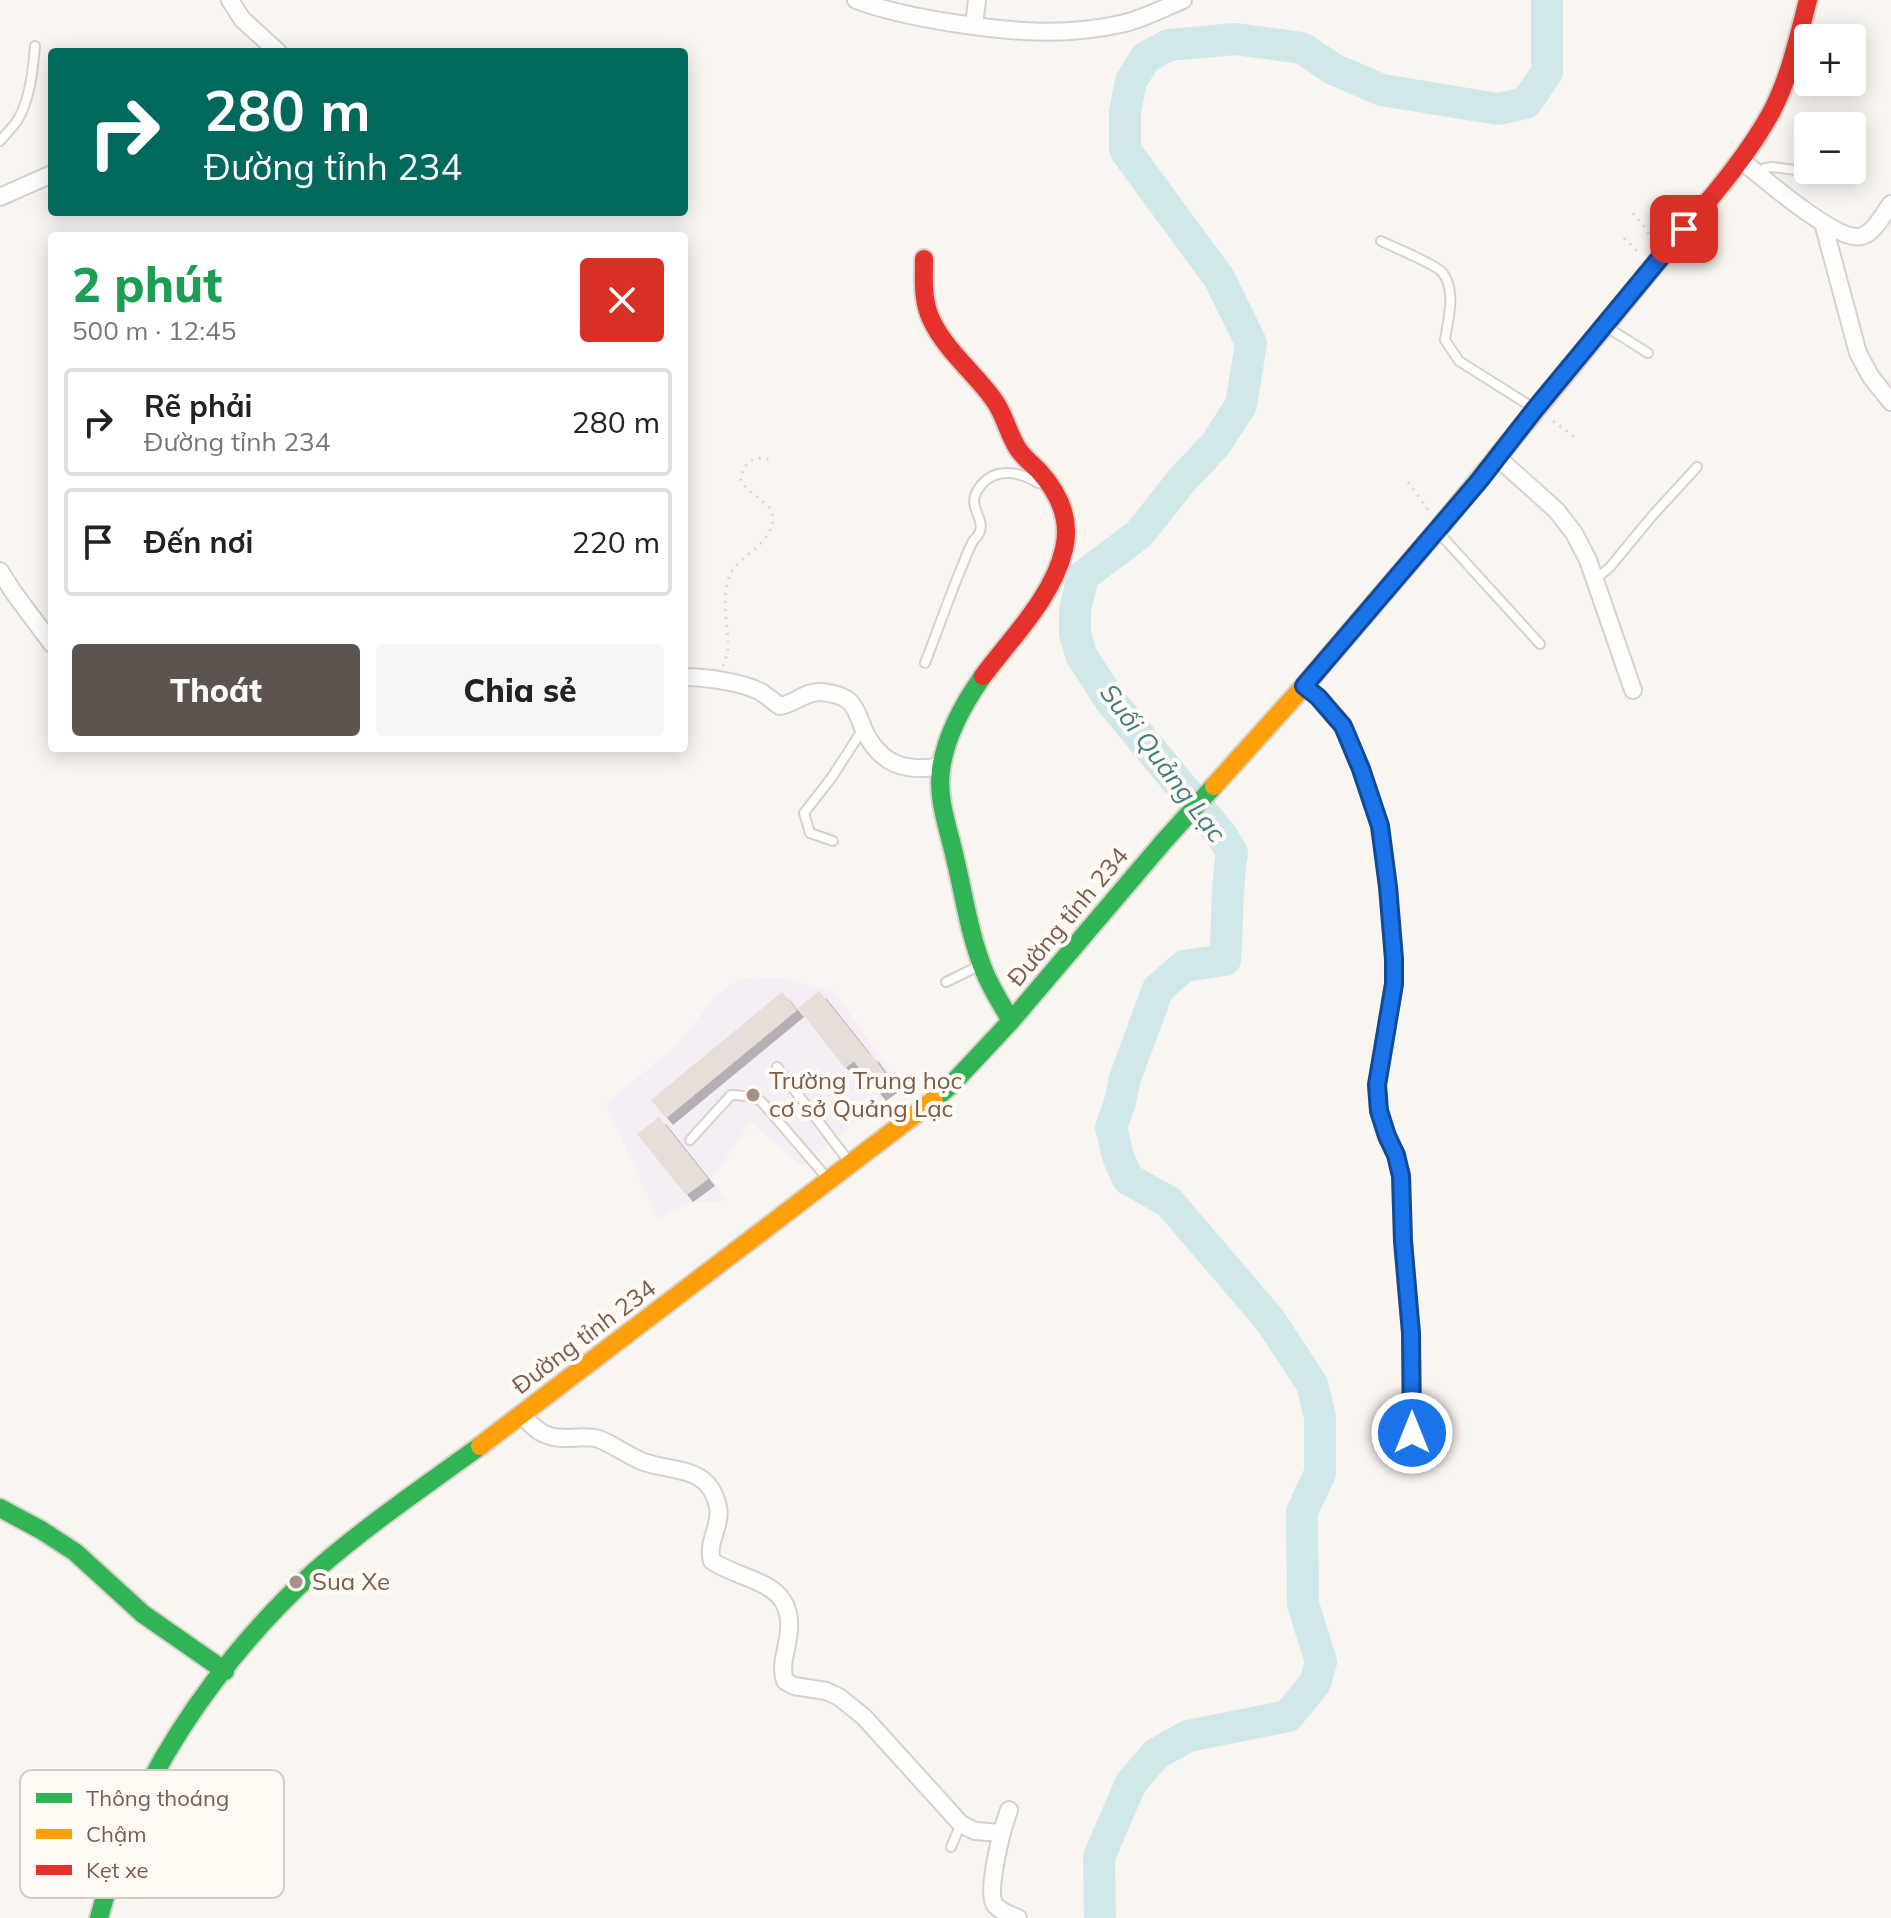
<!DOCTYPE html>
<html lang="vi">
<head>
<meta charset="utf-8">
<style>
	:root { --surface:#fff; --page:#f6f6f6; --text:#222; --muted:#767676; --line:#e0e0e0; --accent:#5d544f }
	body { margin:0; font-family:Mulish,sans-serif; background:var(--page); color:var(--text); height:100vh; display:flex; flex-direction:column; font-size:30px; white-space:nowrap }
	* { box-sizing:border-box; margin:0 }
	p { font-size:26px; color:var(--muted) }
	.icon { flex:none; width:44px; height:44px; fill:none; stroke:currentColor; stroke-width:2; stroke-linecap:round; stroke-linejoin:round }
	.map { position:relative; flex:1; overflow:hidden }
	.details { position:absolute; left:48px; top:232px; width:640px; height:520px; display:flex; flex-direction:column; background:var(--surface); border-radius:8px; box-shadow:0 4px 20px #0003 }
	.details>* { flex:none }
	.guide { position:absolute; left:48px; top:48px; width:640px; height:168px; border-radius:8px; box-shadow:0 4px 20px #0003; background:#00695c; color:#fff; overflow:hidden }
	.tools { position:absolute; left:1794px; top:24px; display:grid; gap:16px }
	.tools a { display:grid; place-items:center; width:72px; height:72px; border-radius:8px; background:var(--surface); box-shadow:0 4px 20px #0003; font-size:40px }
	.pin { position:absolute; display:grid; place-items:center; width:68px; height:68px; color:#fff; margin:-34px; border-radius:16px; box-shadow:0 4px 12px #0006 }
	.me { position:absolute; width:88px; margin:-44px; rotate:0deg; stroke-linejoin:round; filter:drop-shadow(0 0 6px #0008) }
	.turn { display:flex; align-items:center; gap:28px; height:168px; padding:0 24px; font-size:36px }
	.turn .icon { width:104px; height:104px; stroke-width:2.5 }
	.turn b { display:block; font-size:56px; line-height:68px }
	.round { display:grid; place-items:center; flex:none; width:84px; height:84px; border-radius:8px; background:var(--page) }
	.head { display:flex; align-items:center; justify-content:space-between; height:136px; padding:0 24px }
	h1 { font-size:48px; font-weight:800; line-height:60px; color:#1e9e55 }
	.action { display:flex; gap:16px; margin-top:auto; padding:16px 24px }
	.action a { flex:1; height:92px; border-radius:8px; background:var(--accent); color:#fff; font-size:32px; font-weight:800; line-height:92px; text-align:center }
	.action a+a { background:var(--page); color:var(--text) }
	ul { padding:0; list-style:none }
	li { display:flex; align-items:center; gap:24px; height:108px; margin:0 16px 12px; padding:0 8px; border:4px solid var(--line); border-radius:8px }
	li div { flex:1 }
	li b { display:block; font-size:30px }
	li em { font-style:normal }
	.map>svg:first-child { display:block }
</style>
</head>
<body>
<div class="map">
<svg width="1891" height="1918" viewBox="0 0 1891 1918">
	<defs>
		<filter id="shadow"><feDropShadow dx="7" dy="7" stdDeviation="0" flood-color="#0004"/></filter>
	</defs>
	<rect width="100%" height="100%" fill="#f9f5f0"/>
	<path fill="#f6eef6" d="M754,977L786,979L834,991L901,1086L802,1166L750,1122L712,1179L726,1201L688,1203L658,1219L606,1104L676,1046L716,996L737,980Z"/>
	<g fill="none" stroke-linecap="round" stroke-linejoin="round">
		<path stroke="#d0e8ea" stroke-width="32" d="M1100,1918L1099,1857L1131,1783L1156,1754L1188,1736L1288,1716L1315,1683L1321,1662L1303,1604L1302,1512L1320,1473V1417L1312,1384L1270,1320L1169,1202L1128,1179L1118,1157L1111,1127L1120,1102L1125,1078L1158,989L1184,966L1225,960C1228,924 1226,888 1232,853L1222,836L1110,700L1081,655L1075,634V610L1083,576L1139,534L1182,480L1215,445L1241,405L1251,343L1219,278L1125,150V112L1131,81L1146,57L1169,45L1235,39L1302,48L1333,69L1382,90L1498,109L1526,103L1547,72V0"/>
	</g>
	<path fill="#e6ded7" filter="url(#shadow)" d="M819,991L870,1055L871,1054L893,1084L879,1094L854,1061L845,1068L798,1008Z
		M782,992L797,1010L666,1118L651,1100Z
		M659,1117L708,1179L686,1195L637,1134Z"/>
	<g fill="none" stroke-linecap="round" stroke-linejoin="round">
		<g stroke="#d7d1cb" stroke-width="12">
			<path id="lane" d="M0,141C6,134 12,128 17,121C30,100 33,70 35,46
				M1758,173L1765,168L1772,167L1812,172L1823,170
				M1381,241C1393,247 1435,264 1442,272C1457,291 1448,319 1445,340L1459,361L1532,407
				M1605,326L1648,353
				M1438,532L1540,644
				M1596,579L1610,567L1653,515L1697,467
				M925,663C938,630 949,597 963,564C966,556 969,549 973,541C976,538 979,535 980,531C985,515 963,506 982,484C997,467 1021,472 1038,483
				M833,841L810,833L804,813L832,777L863,729
				M946,982L981,965
				M777,1067L850,1163
				M690,1140L731,1095C742,1095 751,1096 761,1101L828,1179
				M951,1847L961,1824"/>
		</g>
		<g stroke="#d7d1cb" stroke-width="20">
			<path id="street" d="M230,0L242,19L278,52
				M856,0C888,12 920,18 953,23C1012,32 1066,37 1125,23C1145,18 1164,8 1183,0
				M974,26L977,0
				M1741,160C1762,177 1838,244 1862,236C1875,232 1883,214 1891,204
				M0,197L52,174
				M1823,223L1858,353L1871,377L1891,402
				M1498,458L1556,510L1574,533L1588,560L1633,690
				M0,571L14,593L52,644
				M684,677C706,677 740,682 759,691C767,695 773,702 780,706C795,704 805,691 821,692C831,693 843,695 850,702C857,709 860,721 864,730C880,764 905,773 941,766
				M1304,686L1318,697L1343,726L1361,769L1380,826L1388,887L1394,959V984L1377,1085L1379,1111L1387,1136L1396,1155L1401,1176L1403,1241L1411,1333L1412,1433
				M522,1415C529,1422 537,1432 547,1435C563,1442 582,1434 599,1439C614,1445 628,1456 644,1462C675,1473 709,1465 718,1507C722,1525 706,1543 712,1561C745,1583 798,1580 788,1638C786,1652 780,1667 785,1681L794,1686L826,1691L839,1697L864,1717L961,1824L975,1831L1001,1833
				M1009,1810C1003,1826 985,1893 995,1905C1000,1911 1010,1915 1018,1918"/>
		</g>
		<g stroke="#d9d2cb" stroke-width="22">
			<path id="fast" d="M983,676C964,703 945,737 941,770C937,799 948,827 954,854C964,894 969,935 985,973C992,990 1002,1005 1011,1021
				M934,1100L952,1084L1011,1021L1165,840L1214,786
				M0,1508L41,1530L75,1552L143,1614L225,1671
				M99,1918C109,1881 121,1844 137,1809C177,1722 244,1635 315,1571C366,1526 425,1486 480,1446"/>
		</g>
		<g stroke="#d9d2cb" stroke-width="22">
			<path id="slow" d="M1214,786L1304,686L1440,527L1657,262
				M480,1446L934,1100"/>
		</g>
		<g stroke="#d9d2cb" stroke-width="22">
			<path id="jam" d="M924,259C924,279 922,300 931,319C945,350 974,372 994,400C1005,415 1008,434 1018,449C1024,458 1032,464 1039,471C1059,493 1071,519 1064,549C1053,597 1012,637 983,676
				M1657,262C1697,213 1742,166 1772,111C1790,76 1798,38 1808,0"/>
		</g>
		<path stroke="#dcd5d0" stroke-width="3" stroke-dasharray="2 6" stroke-linecap="butt" d="M1633,213L1652,237
			M1624,238L1639,253
			M1553,421L1576,438
			M1408,482L1429,511
			M723,666C726,658 729,649 728,641C727,622 721,591 731,573C741,555 771,544 773,520C774,500 743,494 740,477C749,457 753,456 774,460"/>
		<use href="#lane" stroke="#fefefd" stroke-width="8"/>
		<use href="#street" stroke="#fefefd" stroke-width="16"/>
		<use href="#fast" stroke="#30b455" stroke-width="18"/>
		<use href="#slow" stroke="#ff9f0a" stroke-width="18"/>
		<use href="#jam" stroke="#e5322d" stroke-width="18"/>
	</g>
	<g fill="none" stroke-linecap="round" stroke-linejoin="round">
		<g stroke="#114b97" stroke-width="20">
			<path id="route" d="M1412,1433L1411,1333L1403,1241L1401,1176L1396,1155L1387,1136L1379,1111L1377,1085L1394,984V959L1388,887L1380,826L1361,769L1343,726L1318,697L1304,686L1479,481L1535,409L1684,229"/>
		</g>
		<use href="#route" stroke="#1a73e8" stroke-width="14"/>
	</g>
	<g fill="#a69286" stroke="#fffaf3" stroke-width="3">
		<circle cx="753" cy="1095" r="8"/>
		<circle cx="296" cy="1582" r="8"/>
	</g>
	<g text-anchor="middle" stroke-width="8" stroke-linejoin="round" paint-order="stroke">
		<g font-size="24" fill="#7a5c4d" stroke="#fffaf3">
			<text transform="translate(1068 917) rotate(-50)" y="8">Đường tỉnh 234</text>
			<text transform="translate(584 1337) rotate(-37)" y="8">Đường tỉnh 234</text>
		</g>
		<g font-size="24" fill="#7a5c4d" stroke="#fffaf3" text-anchor="start">
			<text x="769" y="1089">Trường Trung học<tspan x="769" dy="28">cơ sở Quảng Lạc</tspan></text>
			<text x="312" y="1590">Sua Xe</text>
		</g>
		<g font-size="26" font-style="italic" fill="#437c86" stroke="#fffaf3">
			<text transform="translate(1163 763) rotate(53)" y="9">Suối Quảng Lạc</text>
		</g>
	</g>
	<rect x="20" y="1770" width="264" height="128" rx="12" fill="#fffaf3" stroke="#d7cbc1" stroke-width="2"/>
	<rect x="36" y="1793" width="36" height="10" fill="#30b455"/>
	<rect x="36" y="1829" width="36" height="10" fill="#ff9f0a"/>
	<rect x="36" y="1865" width="36" height="10" fill="#e5322d"/>
	<g font-size="22" fill="#7a5c4d">
		<text x="86" y="1806">Thông thoáng</text>
		<text x="86" y="1842">Chậm</text>
		<text x="86" y="1878">Kẹt xe</text>
	</g>
</svg>
<div class="tools">
<a>+</a>
<a>−</a>
</div>
<div class="pin" style="left:1684px;top:229px;background:#d93025"><svg class="icon" aria-label="arrive" viewBox="0 0 24 24"><path d="M6 21V4h12l-3 4 3 4H6"/></svg></div>
<svg class="me" style="left:1412px;top:1433px" viewBox="-20 -20 40 40"><circle r="17" fill="#1a73e8" stroke="#fff" stroke-width="3"/><path d="M0-11L8 9 0 5-8 9z" fill="#fff"/></svg>
<div class="guide">
<div class="turn"><svg class="icon" aria-label="right" viewBox="0 0 24 24"><path d="M7 20v-9h11M14 6l5 5-5 5"/></svg><div><b>280 m</b>Đường tỉnh 234</div></div>
</div>
<section class="details">
<div class="head"><div><h1>2 phút</h1><p>500 m · 12:45</p></div><a class="round" style="background:#d93025;color:#fff"><svg class="icon" aria-label="close" viewBox="0 0 24 24"><path d="M6 6l12 12M18 6L6 18"/></svg></a></div>
<ul>
<li><svg class="icon" aria-label="right" viewBox="0 0 24 24"><path d="M7 20v-9h11M14 6l5 5-5 5"/></svg><div><b>Rẽ phải</b><p>Đường tỉnh 234</p></div><em>280 m</em></li>
<li><svg class="icon" aria-label="arrive" viewBox="0 0 24 24"><path d="M6 21V4h12l-3 4 3 4H6"/></svg><div><b>Đến nơi</b></div><em>220 m</em></li>
</ul>
<div class="action"><a>Thoát</a><a>Chia sẻ</a></div>
</section>
</div>
</body>
</html>
